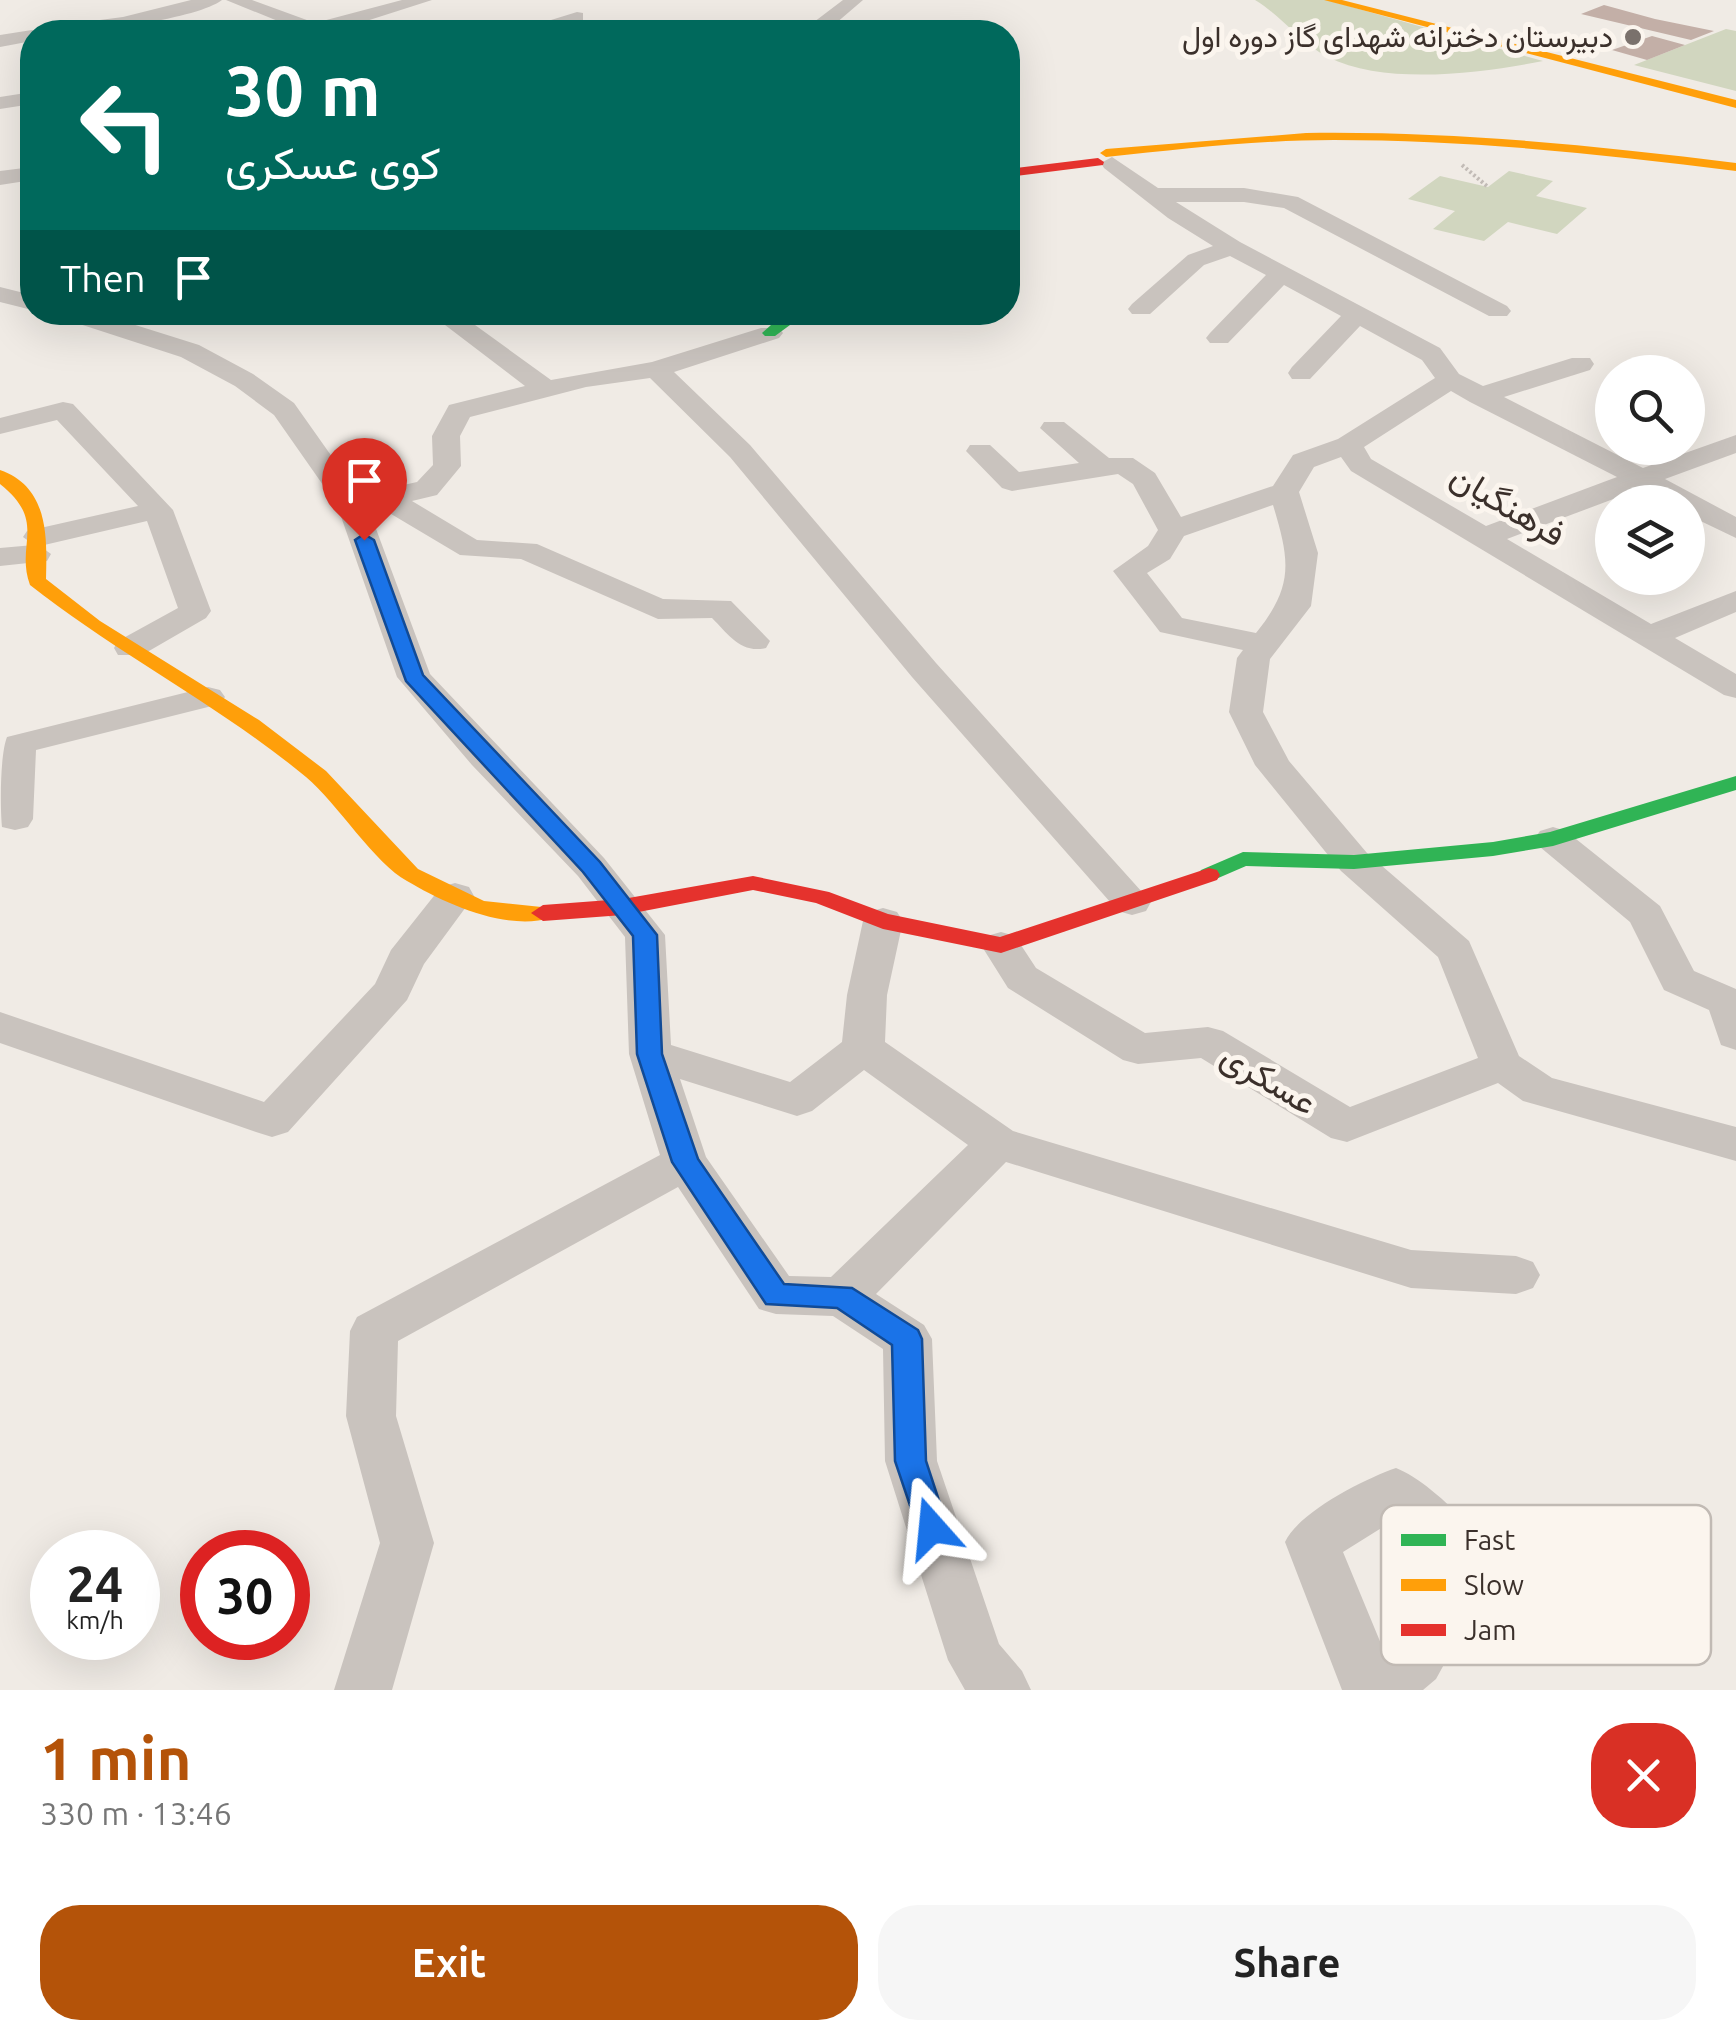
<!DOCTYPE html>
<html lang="en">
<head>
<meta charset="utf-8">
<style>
	:root { --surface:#fff; --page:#f6f6f6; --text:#222; --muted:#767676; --accent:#b45309 }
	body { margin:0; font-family:Ubuntu,Vazirmatn,sans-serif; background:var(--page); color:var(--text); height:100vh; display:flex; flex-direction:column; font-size:38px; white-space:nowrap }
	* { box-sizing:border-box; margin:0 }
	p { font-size:32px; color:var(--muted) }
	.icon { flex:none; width:55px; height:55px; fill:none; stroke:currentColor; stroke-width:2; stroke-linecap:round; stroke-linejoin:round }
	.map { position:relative; height:1690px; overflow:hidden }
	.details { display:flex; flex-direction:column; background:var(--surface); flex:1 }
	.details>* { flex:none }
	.guide { position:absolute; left:20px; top:20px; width:1000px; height:305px; border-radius:40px; box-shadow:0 10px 40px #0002; background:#00695c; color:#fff; overflow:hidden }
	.buttons { position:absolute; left:1595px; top:355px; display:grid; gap:20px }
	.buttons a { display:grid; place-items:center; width:110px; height:110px; border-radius:50%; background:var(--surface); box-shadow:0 10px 40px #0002; font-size:50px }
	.speed { position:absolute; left:30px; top:1530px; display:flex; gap:20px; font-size:50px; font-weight:700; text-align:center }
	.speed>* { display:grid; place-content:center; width:130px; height:130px; border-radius:50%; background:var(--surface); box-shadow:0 10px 40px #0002; line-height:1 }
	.speed small { font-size:25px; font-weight:400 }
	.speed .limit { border:15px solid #d22; background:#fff; color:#111 }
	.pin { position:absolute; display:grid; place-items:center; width:85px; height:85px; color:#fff; margin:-102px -42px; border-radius:50% 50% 50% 0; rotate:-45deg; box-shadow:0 0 10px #0007 }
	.pin .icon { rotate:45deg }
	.me { position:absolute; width:110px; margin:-55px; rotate:342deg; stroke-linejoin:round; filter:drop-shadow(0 0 8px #0008) }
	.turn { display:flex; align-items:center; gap:35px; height:210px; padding:0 40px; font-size:45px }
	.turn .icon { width:130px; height:130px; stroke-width:2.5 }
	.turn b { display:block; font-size:70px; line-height:85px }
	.then { display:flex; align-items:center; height:95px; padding:0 40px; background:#0003; gap:20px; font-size:38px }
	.round { display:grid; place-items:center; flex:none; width:105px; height:105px; border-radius:40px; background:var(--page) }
	.head { display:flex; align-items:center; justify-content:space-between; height:170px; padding:0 40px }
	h1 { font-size:60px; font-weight:700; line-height:75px; color:var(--accent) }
	.primary-button { display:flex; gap:20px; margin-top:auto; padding:20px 40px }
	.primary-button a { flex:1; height:115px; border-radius:40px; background:var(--accent); color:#fff; font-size:40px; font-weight:700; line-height:115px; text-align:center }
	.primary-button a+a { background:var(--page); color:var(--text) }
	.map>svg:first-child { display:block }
</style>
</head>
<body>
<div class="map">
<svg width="1736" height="1690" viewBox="0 0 1736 1690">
	<rect width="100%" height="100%" fill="#f0ebe5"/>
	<path fill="#d1d6bf" d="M1255,0H1327L1543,61C1482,73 1385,86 1328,57C1300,43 1282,16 1255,0Z
		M1726,29L1736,31V91L1634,65Z
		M1509,171L1553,181L1536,196L1587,208L1557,234L1508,222L1484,241L1433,229L1455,211L1408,199L1440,176L1488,187Z"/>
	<path fill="#c3afa7" d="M1604,5L1655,19L1714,31L1691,40L1581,14Z
		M1652,36L1685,45L1647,60L1612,50Z"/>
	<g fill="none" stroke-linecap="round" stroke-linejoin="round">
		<path stroke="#c2bbb6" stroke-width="4" stroke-dasharray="2.5 2.5" stroke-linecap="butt" d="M1462,165L1488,187"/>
		<path fill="#c9c3be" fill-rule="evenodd" d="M191,0H222C196,20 80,34 45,32L54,26L123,17Z
			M226,0H252L315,23L402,0H432L332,32H293L295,28Z
			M843,0H863L828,30L791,32L814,22Z
			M577,12L583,13V21L540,32H512Z
			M32,30L39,32H32V41L0,47V35Z
			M32,92V104L0,109V97Z
			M1112,157L1158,188H1244L1298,197L1507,306L1511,311L1507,316H1489L1284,208L1244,202H1176L1240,242L1440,348L1459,374L1483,386L1572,358H1590L1594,364L1590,370L1504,397L1643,468L1736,435V453L1665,479L1736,517V538L1688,515V502H1665L1640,489L1507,539L1651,624L1736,591V612L1675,638L1736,674V698L1724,695L1351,471L1341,457L1314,467L1299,492L1318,553L1311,606L1270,659L1263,712L1289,761L1367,853L1469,941L1519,1056L1552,1078L1736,1127V1161L1523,1101L1498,1083L1347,1142L1331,1138L1201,1058L1138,1064L1123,1060L1008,988L981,945L987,936L1001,932L1015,936L1036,968L1145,1033L1208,1027L1223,1031L1350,1107L1478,1058L1438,957L1341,871L1255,765L1229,712L1237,658L1243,650L1160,632L1113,571L1148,546L1158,530L1133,484L1118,474L1012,491L1002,488L966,451L970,445H990L1019,472L1079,463L1040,428L1044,422H1064L1109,458H1133L1155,473L1181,517L1273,486L1293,455L1338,439L1435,378L1422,360L1360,326L1310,379H1292L1288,373L1292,367L1341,316L1284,285L1228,343H1210L1206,338L1210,333L1266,275L1230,256L1204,265L1150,314H1132L1128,309L1132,304L1188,255L1213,246L1168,218L1104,168L1101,163ZM1451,391L1470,402L1617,477L1486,526L1371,459L1364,447ZM1273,505C1290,561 1294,586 1256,633L1182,618L1147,573L1170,559L1184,536Z
			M32,167V180L0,185V171Z
			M0,287L32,295V310L0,302Z
			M55,312H94L199,345L253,374L294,403L359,495L417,482L433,465L432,436L449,405L525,386L428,312H457L551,380L652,362L761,328H779L783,333L779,338L674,372L750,445L936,663L1151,902L1146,911L1132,915L1118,911L912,677L730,457L650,378L586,387L470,417L460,436L461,466L437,495L412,501L477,540L537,544L663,599L731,601L770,641L766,648C741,654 728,634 712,618L658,619L521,559L460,555L381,508L369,510L430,674L604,858L665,935L671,1045L790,1082L842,1042L847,995L863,921L869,912L883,908L897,912L903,921L887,995L885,1042L1013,1131L1411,1250L1516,1256L1533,1262L1540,1275L1533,1288L1516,1294L1411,1288L1006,1162L876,1294L924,1325L932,1339L937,1461L999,1644L1022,1671L1031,1690H965L948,1660L885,1461L883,1349L833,1316L776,1314L759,1309L678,1187L398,1341L396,1416L434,1543L392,1690H334L380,1543L346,1416L350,1331L357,1317L660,1155L629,1054L625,937L578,876L472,765L397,677L337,505L274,415L235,386L181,357L58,317ZM864,1070L968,1145L831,1277L789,1276L706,1157L680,1079L797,1116L812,1111Z
			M63,402L73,404L173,510L211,611L206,618L142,655H118L114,648L118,641L178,608L147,521L40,546L51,554L47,561L0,566V548L34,545L23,537L27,531L138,506L57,420L0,434V418Z
			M208,687L220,690L225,697L220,704L36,750L33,819L28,827L15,830L2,827C0,806 0,755 7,737Z
			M1553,827L1566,831L1660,906L1694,971L1736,989V1050L1721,1045L1709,1010L1664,990L1630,922L1540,847L1534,839L1540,831Z
			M455,883L469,887L474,896L424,964L407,1000L288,1132L272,1137L256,1132L0,1043V1012L264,1102L375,984L391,950L441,887Z
			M1396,1468C1428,1480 1484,1535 1498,1566L1436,1679L1423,1690H1342L1285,1542C1299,1512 1364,1479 1396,1468ZM1391,1522L1439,1570L1396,1641L1384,1651L1343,1552Z"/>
		<path fill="#30b455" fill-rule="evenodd" d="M753,312H772L790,325L775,336H765L762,333L771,325Z
			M1736,776V790L1553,846L1493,856L1354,869L1246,866L1209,882L1198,875L1201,870L1243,852L1354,855L1493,842L1550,832Z"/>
		<path fill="#ff9f0a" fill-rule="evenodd" d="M1324,0H1342L1736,100V108Z
			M1306,133C1450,131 1593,145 1736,163V171C1603,154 1468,140 1334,140C1258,140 1182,149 1106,157L1100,153L1106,149Z
			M0,470C49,487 47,537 46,579L100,621L259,720L326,771L418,869L484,901L551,908L555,913L551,918C505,931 446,904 407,881C375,864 337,803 306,777C219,705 119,655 30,585C15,544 48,522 0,484Z"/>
		<path fill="#e5322d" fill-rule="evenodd" d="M1098,158L1104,162L1103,165L1008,177V169Z
			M1209,868L1217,870L1220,875L1217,880L1001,953L883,929L816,903L753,890L623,915L543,921L531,913L543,905L623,899L753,876L829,892L888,914L1000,937Z"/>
	</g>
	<path fill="#1a73e8" stroke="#114b97" stroke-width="2.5" d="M364,534L374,540L423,675L600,862L657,935L662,1054L698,1159L784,1284L852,1288L918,1330L922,1339L926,1461L948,1528L944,1538L932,1542L921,1538L895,1461L892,1345L837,1308L766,1304L672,1162L637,1054L633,936L583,872L406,681L355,540Z"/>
	<circle fill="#7a716c" stroke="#fbf5ee" stroke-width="4" cx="1633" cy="37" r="10"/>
	<g text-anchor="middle" stroke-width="10" stroke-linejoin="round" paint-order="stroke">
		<g font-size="30" fill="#3b302b" stroke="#fbf5ee" text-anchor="end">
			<text x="1613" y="47">دبیرستان دخترانه شهدای گاز دوره اول</text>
		</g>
		<g font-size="35" fill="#3b302b" stroke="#fbf5ee">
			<text transform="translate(1508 505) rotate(31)" y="12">فرهنگیان</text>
			<text transform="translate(1269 1079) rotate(31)" y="12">عسکری</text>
		</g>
	</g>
	<rect x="1381" y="1505" width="330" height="160" rx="15" fill="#fbf5ee" stroke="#c1bab4" stroke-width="2.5"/>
	<rect x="1401" y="1534" width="45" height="12" fill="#30b455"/>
	<rect x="1401" y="1579" width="45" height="12" fill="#ff9f0a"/>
	<rect x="1401" y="1624" width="45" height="12" fill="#e5322d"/>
	<g font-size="28" fill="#3b302b">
		<text x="1464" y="1550">Fast</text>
		<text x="1464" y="1595">Slow</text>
		<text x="1464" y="1640">Jam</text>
	</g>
</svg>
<div class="buttons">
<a><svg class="icon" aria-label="search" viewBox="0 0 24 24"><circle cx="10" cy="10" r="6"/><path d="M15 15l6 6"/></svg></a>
<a><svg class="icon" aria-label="layers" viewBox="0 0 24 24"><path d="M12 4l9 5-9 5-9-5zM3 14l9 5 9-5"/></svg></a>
</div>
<div class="speed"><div>24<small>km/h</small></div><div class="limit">30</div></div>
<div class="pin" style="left:364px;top:540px;background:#d93025"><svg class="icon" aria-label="arrive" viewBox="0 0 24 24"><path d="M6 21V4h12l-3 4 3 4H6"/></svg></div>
<svg class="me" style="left:932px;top:1528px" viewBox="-20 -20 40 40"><path d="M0-17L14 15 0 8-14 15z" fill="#1a73e8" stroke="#fff" stroke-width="4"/></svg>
<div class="guide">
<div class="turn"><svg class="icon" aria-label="left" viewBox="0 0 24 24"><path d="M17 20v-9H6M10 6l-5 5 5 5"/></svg><div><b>30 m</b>کوی عسکری</div></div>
<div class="then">Then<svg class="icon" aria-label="arrive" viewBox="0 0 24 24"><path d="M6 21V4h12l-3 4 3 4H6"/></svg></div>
</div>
</div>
<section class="details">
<div class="head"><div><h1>1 min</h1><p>330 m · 13:46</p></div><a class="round" style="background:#d93025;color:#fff"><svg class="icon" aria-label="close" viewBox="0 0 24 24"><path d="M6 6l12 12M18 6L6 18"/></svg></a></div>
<div class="primary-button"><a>Exit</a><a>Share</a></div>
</section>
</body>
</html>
